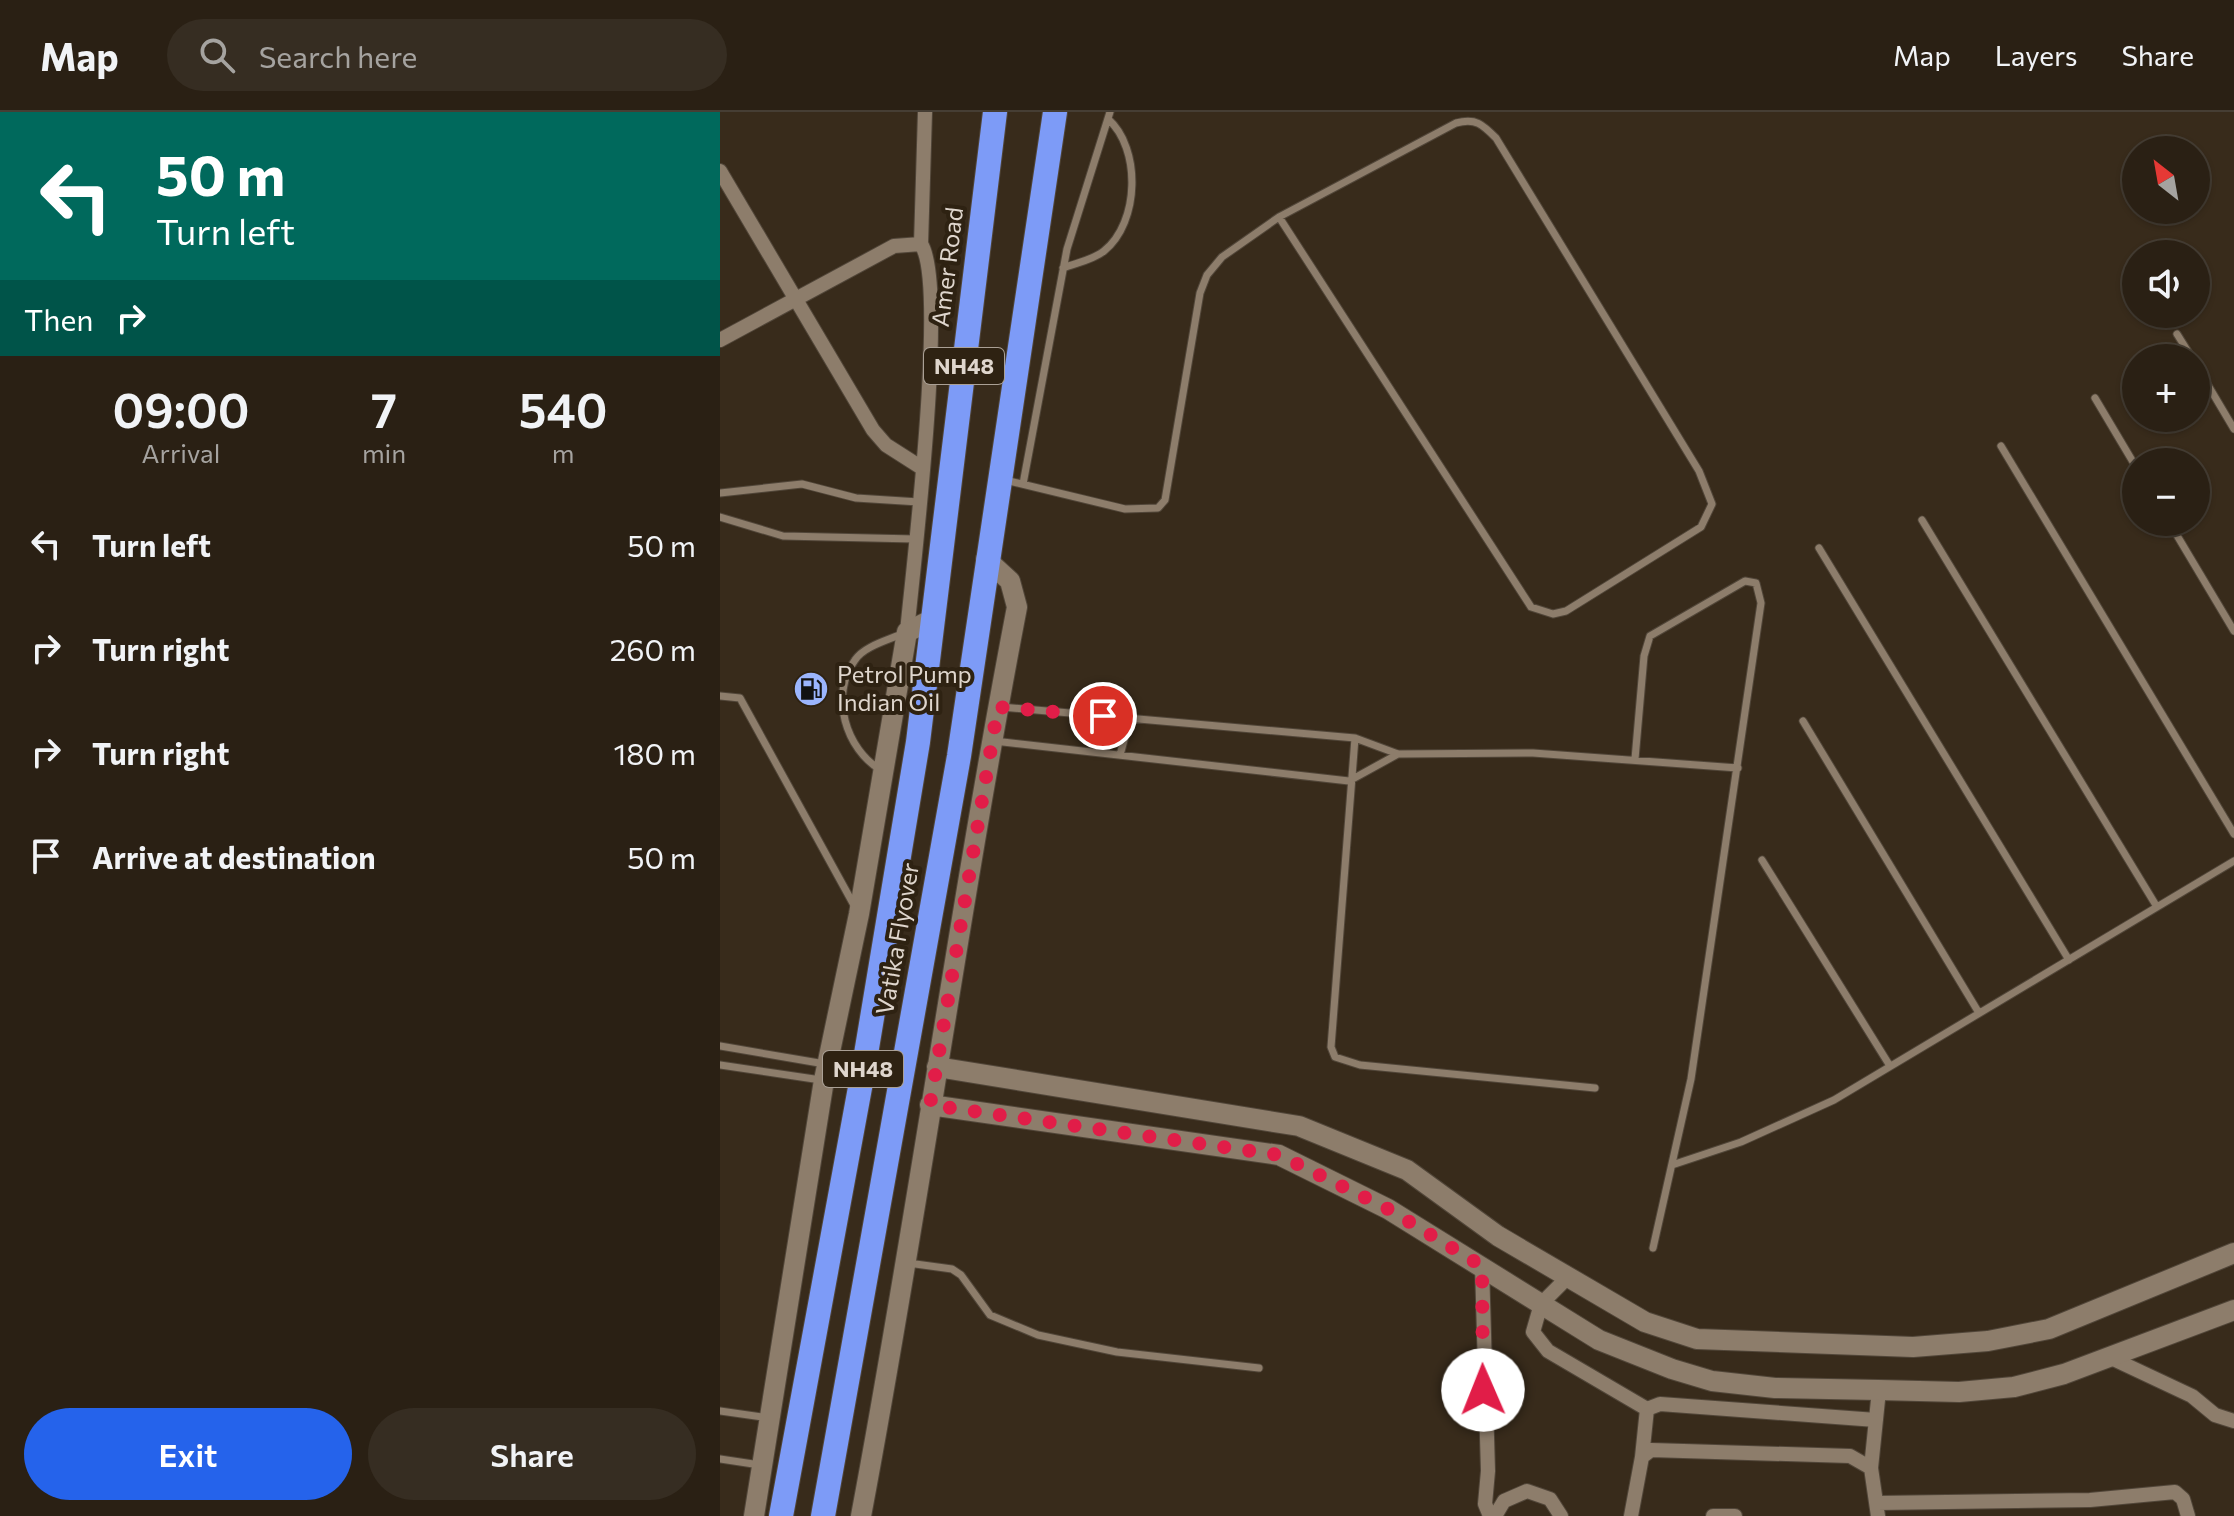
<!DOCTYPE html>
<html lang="en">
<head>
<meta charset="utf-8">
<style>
	:root { --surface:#2a2014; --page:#362d22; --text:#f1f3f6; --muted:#a5a3a0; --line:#463e34; --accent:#2563eb }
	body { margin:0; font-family:Commissioner,sans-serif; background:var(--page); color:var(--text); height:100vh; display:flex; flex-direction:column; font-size:30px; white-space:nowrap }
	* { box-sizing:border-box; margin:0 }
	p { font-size:26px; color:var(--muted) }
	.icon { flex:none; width:44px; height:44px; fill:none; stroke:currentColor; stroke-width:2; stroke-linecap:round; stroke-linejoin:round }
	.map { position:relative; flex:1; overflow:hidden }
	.details { display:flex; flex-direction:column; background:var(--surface); width:720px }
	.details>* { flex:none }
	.top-card { background:#00695c; color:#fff; overflow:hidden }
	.needle { width:52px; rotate:329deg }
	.controls { position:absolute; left:1402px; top:24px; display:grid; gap:16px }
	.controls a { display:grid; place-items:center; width:88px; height:88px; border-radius:50%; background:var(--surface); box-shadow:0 2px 6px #0004,0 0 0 2px var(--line); font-size:40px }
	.pin { position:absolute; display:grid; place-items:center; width:68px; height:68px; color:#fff; margin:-34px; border:4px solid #fff; border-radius:50%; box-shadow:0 2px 8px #0007 }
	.me { position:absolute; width:88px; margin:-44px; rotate:359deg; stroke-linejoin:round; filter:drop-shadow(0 0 6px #0008) }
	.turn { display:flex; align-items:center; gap:28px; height:168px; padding:0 24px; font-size:36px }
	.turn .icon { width:104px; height:104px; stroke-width:2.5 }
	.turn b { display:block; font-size:56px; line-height:68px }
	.then { display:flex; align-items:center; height:76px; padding:0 24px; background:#0003; gap:16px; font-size:30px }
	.eta { display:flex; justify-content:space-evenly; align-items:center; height:136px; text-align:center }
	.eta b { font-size:48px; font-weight:600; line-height:56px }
	.cta { display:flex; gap:16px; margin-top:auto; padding:16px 24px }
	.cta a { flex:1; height:92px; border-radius:48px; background:var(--accent); color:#fff; font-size:32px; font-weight:600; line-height:92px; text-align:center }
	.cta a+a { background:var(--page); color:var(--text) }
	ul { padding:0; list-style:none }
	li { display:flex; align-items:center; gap:24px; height:104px; padding:0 24px }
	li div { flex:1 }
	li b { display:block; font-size:30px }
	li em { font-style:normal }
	header { display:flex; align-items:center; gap:48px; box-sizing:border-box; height:112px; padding:0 40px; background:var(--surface); border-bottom:2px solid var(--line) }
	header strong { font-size:38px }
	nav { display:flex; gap:44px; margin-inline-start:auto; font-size:28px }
	.search { width:560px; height:72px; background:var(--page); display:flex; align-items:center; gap:20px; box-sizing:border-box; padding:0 28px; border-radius:44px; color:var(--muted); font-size:30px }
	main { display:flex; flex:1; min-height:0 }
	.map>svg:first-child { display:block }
</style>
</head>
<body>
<header>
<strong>Map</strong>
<div class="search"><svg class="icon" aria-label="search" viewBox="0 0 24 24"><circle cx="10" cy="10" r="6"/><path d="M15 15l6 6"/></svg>Search here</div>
<nav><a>Map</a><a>Layers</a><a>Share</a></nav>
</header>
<main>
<section class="details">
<div class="top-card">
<div class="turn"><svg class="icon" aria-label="left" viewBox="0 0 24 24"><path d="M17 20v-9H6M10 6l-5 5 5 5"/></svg><div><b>50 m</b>Turn left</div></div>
<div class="then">Then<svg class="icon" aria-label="right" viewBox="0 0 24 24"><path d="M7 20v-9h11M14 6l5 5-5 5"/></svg></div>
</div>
<div class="eta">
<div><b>09:00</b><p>Arrival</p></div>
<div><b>7</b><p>min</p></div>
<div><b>540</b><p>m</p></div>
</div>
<ul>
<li><svg class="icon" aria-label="left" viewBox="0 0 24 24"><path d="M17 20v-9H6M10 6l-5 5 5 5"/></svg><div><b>Turn left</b></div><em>50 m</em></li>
<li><svg class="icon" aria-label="right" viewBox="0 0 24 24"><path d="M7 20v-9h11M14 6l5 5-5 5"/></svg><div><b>Turn right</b></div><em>260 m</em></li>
<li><svg class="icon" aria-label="right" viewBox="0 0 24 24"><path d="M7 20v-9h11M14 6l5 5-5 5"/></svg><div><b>Turn right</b></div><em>180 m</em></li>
<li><svg class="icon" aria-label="arrive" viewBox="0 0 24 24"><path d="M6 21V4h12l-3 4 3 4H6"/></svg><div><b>Arrive at destination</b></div><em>50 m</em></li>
</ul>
<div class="cta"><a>Exit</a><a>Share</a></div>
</section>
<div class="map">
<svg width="1514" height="1404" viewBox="0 0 1514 1404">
	<rect width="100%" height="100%" fill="#382b1b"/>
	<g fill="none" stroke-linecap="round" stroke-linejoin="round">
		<g stroke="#514639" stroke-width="9">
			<path id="lane" d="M343,156C356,151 373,148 384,139C420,110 421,36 388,7
				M1457,222L1472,246
				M1476,253L1514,317
				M1375,286L1416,355
				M1281,334L1514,722
				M285,368L405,397L438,396L445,388L480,181L487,163L502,145L559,105L736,11C756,6 762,12 776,26L979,359L992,392L981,415L846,499L833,502L811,495L559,105
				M303,372L347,137L390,0
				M0,381L82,372L136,386L199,390
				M0,405L63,424L195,427
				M1202,408L1437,795
				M1449,410L1514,519
				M1099,436L1349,848
				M0,584L20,586L135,795
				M281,595L635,626L678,642L813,641L1018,656
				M1083,609L1259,901
				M635,626L611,935L615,945L640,953L875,976
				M274,629L629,669L678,642
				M400,643L410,606
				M915,647L924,544L930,524L1025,469L1036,471L1041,491L971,967L933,1136
				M161,658C126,638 109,583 135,548C144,534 169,528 184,521
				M1042,748L1170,954
				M0,934L105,952
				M0,953L101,968
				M952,1053L1021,1030L1114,988L1514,749
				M188,1151L232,1157L241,1163L270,1203L318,1223L397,1240L539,1256
				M0,1299L49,1306
				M0,1347L40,1353"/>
		</g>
		<g stroke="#514639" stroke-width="16">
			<path id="street" d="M0,59L153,318L166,333L202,356
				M201,132L205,0
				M0,228L174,134L201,132C228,172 193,456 187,520
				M762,1154L768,1359L765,1392L770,1404
				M848,1165L821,1192L813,1220L828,1239L927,1297
				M1389,1245L1472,1284L1495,1303L1514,1309
				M922,1345L927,1297L940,1292L1156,1308
				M1157,1391L1370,1388L1455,1380L1463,1387L1468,1404
				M775,1404L784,1389L807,1379L830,1387L841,1404
				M911,1404L922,1345L931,1338L1130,1344L1151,1356
				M993,1404H1015
				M1158,1404L1151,1356L1159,1278"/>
		</g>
		<g stroke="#514639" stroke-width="22">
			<path id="secondary" d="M217,955L579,1014L687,1058L778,1124L925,1210L977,1227L1193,1235L1268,1229L1329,1217L1514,1141
				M210,993L559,1043L668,1097L879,1228L952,1257L992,1269L1055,1276L1159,1278L1239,1280L1294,1275L1344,1262L1514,1198
				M34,1404L104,968L139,802L187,520L213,507
				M141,1404C198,1102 239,797 297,495L290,469L266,447"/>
		</g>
		<g stroke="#514639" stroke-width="26">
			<path id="highway" d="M61,1404L144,954L198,630L275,0
				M103,1404L239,644L335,0"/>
		</g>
		<use href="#lane" stroke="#8d7d6b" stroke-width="7"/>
		<use href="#street" stroke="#8d7d6b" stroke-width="14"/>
		<use href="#secondary" stroke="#8d7d6b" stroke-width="20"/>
		<use href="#highway" stroke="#7d9bf7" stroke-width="24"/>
	</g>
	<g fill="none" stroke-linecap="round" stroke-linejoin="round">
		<path stroke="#e11d48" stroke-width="14" stroke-dasharray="0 25.2" d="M383,604L278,595L210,993L559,1043L668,1097L762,1154L763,1278"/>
	</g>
	<defs>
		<g id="fuel-disc" transform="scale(1.8)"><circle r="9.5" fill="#9bb5fd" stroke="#2e2212"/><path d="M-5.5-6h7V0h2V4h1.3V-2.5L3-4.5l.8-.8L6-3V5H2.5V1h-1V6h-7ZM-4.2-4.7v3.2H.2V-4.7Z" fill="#111"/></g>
	</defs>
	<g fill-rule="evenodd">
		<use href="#fuel-disc" x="91" y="577"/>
	</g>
	<g text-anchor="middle" stroke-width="8" stroke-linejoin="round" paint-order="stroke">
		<g fill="#2e2212" stroke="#aaa095" stroke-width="2">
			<rect x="204" y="236" width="80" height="36" rx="6"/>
			<rect x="103" y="939" width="80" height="36" rx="6"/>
		</g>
		<g font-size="22" font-weight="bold" fill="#dfd6cd">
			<text x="244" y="262">NH48</text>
			<text x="143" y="965">NH48</text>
		</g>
		<g font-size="24" fill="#dfd6cd" stroke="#2e2212">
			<text transform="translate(228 155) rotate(-83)" y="8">Amer Road</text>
			<text transform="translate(178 827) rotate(-80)" y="8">Vatika Flyover</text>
		</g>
		<g font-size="24" fill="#dfd6cd" stroke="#2e2212" text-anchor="start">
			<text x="117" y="571">Petrol Pump<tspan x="117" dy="28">Indian Oil</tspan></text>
		</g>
	</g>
</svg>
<div class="controls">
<a><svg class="needle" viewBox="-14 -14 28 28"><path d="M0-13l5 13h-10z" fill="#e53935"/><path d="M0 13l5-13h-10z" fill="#a5a3a0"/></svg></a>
<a><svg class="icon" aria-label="sound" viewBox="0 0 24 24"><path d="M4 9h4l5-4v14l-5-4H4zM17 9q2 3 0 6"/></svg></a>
<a>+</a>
<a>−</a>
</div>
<div class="pin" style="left:383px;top:604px;background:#d93025"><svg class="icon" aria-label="arrive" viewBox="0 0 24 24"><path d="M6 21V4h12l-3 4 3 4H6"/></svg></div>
<svg class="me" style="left:763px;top:1278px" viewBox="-20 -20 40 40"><circle r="19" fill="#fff"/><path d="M0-13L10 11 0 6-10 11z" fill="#e11d48"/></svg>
</div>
</main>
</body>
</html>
